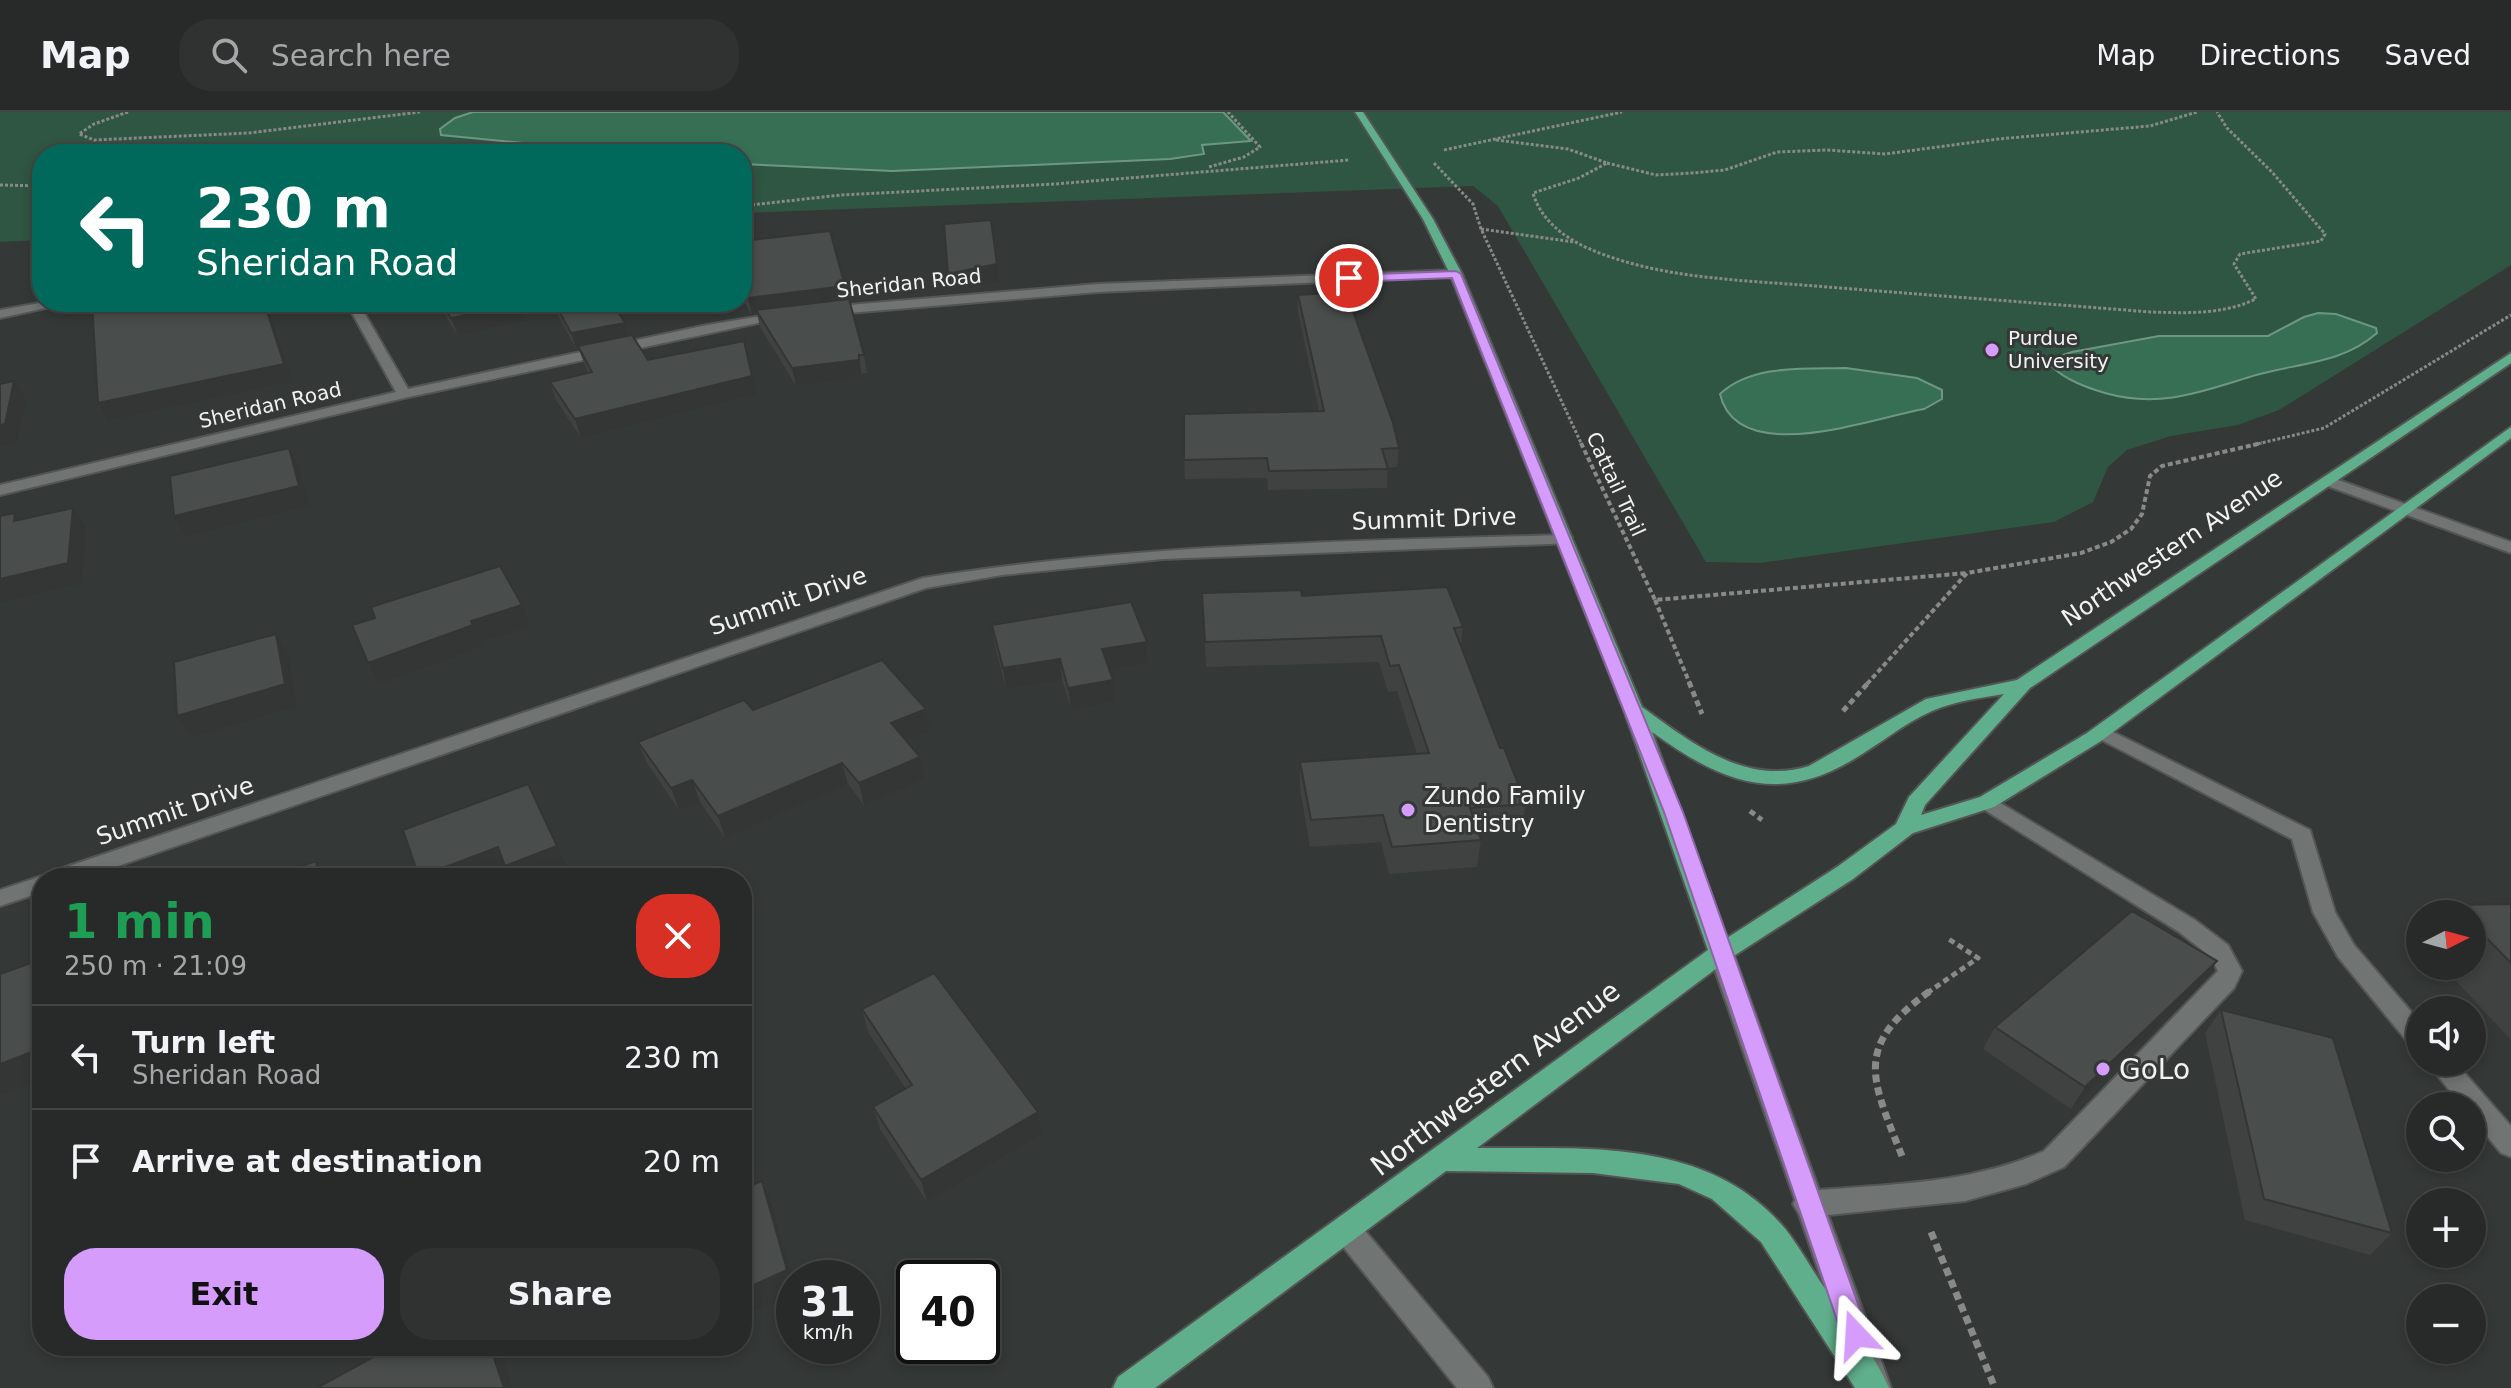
<!DOCTYPE html>
<html lang="en">
<head>
<meta charset="utf-8">
<style>
	:root { --surface:#272a28; --page:#2f3230; --text:#f1f3f6; --muted:#a4a7a8; --line:#434645; --accent:#d59cfb }
	body { margin:0; font-family:"DejaVu Sans",sans-serif; background:var(--page); color:var(--text); height:100vh; display:flex; flex-direction:column; font-size:30px; white-space:nowrap }
	* { box-sizing:border-box; margin:0 }
	p { font-size:26px; color:var(--muted) }
	.icon { flex:none; width:44px; height:44px; fill:none; stroke:currentColor; stroke-width:2; stroke-linecap:round; stroke-linejoin:round }
	.map { position:relative; flex:1; overflow:hidden }
	.panel { position:absolute; left:32px; top:756px; width:720px; height:488px; display:flex; flex-direction:column; background:var(--surface); border-radius:32px; box-shadow:0 4px 12px #0003,0 0 0 2px var(--line) }
	.panel>* { flex:none }
	.hud { position:absolute; left:32px; top:32px; width:720px; height:168px; border-radius:32px; box-shadow:0 4px 12px #0003,0 0 0 2px var(--line); background:#00695c; color:#fff; overflow:hidden }
	.needle { width:52px; rotate:84deg }
	.buttons { position:absolute; left:2406px; top:788px; display:grid; gap:16px }
	.buttons a { display:grid; place-items:center; width:80px; height:80px; border-radius:50%; background:var(--surface); box-shadow:0 4px 12px #0003,0 0 0 2px var(--line); font-size:40px }
	.speed { position:absolute; left:776px; top:1148px; display:flex; gap:16px; font-size:40px; font-weight:700; text-align:center }
	.speed>* { display:grid; place-content:center; width:104px; height:104px; border-radius:50%; background:var(--surface); box-shadow:0 4px 12px #0003,0 0 0 2px var(--line); line-height:1 }
	.speed small { font-size:20px; font-weight:400 }
	.speed .limit { border:4px solid #111; border-radius:12px; background:#fff; color:#111 }
	.pin { position:absolute; display:grid; place-items:center; width:68px; height:68px; color:#fff; margin:-34px; border:4px solid #fff; border-radius:50%; box-shadow:0 2px 8px #0007 }
	.me { position:absolute; width:88px; margin:-44px; rotate:340deg; stroke-linejoin:round; filter:drop-shadow(0 0 6px #0008) }
	.turn { display:flex; align-items:center; gap:28px; height:168px; padding:0 32px; font-size:36px }
	.turn .icon { width:104px; height:104px; stroke-width:2.5 }
	.turn b { display:block; font-size:56px; line-height:68px }
	.round { display:grid; place-items:center; flex:none; width:84px; height:84px; border-radius:32px; background:var(--page) }
	.head { display:flex; align-items:center; justify-content:space-between; height:136px; padding:0 32px }
	h1 { font-size:48px; font-weight:700; line-height:60px; color:#1e9e55 }
	.primary-button { display:flex; gap:16px; margin-top:auto; padding:16px 32px }
	.primary-button a { flex:1; height:92px; border-radius:32px; background:var(--accent); color:#111; font-size:32px; font-weight:700; line-height:92px; text-align:center }
	.primary-button a+a { background:var(--page); color:var(--text) }
	ul { padding:0; list-style:none }
	li { display:flex; align-items:center; gap:24px; height:104px; padding:0 32px; border-top:2px solid var(--line) }
	li div { flex:1 }
	li b { display:block; font-size:30px }
	li em { font-style:normal }
	header { display:flex; align-items:center; gap:48px; box-sizing:border-box; height:112px; padding:0 40px; background:var(--surface); border-bottom:2px solid var(--line) }
	header strong { font-size:38px }
	nav { display:flex; gap:44px; margin-inline-start:auto; font-size:28px }
	.search { width:560px; height:72px; background:var(--page); display:flex; align-items:center; gap:20px; box-sizing:border-box; padding:0 28px; border-radius:32px; color:var(--muted); font-size:30px }
	.map>svg:first-child { display:block }
</style>
</head>
<body>
<header>
<strong>Map</strong>
<div class="search"><svg class="icon" aria-label="search" viewBox="0 0 24 24"><circle cx="10" cy="10" r="6"/><path d="M15 15l6 6"/></svg>Search here</div>
<nav><a>Map</a><a>Directions</a><a>Saved</a></nav>
</header>
<div class="map">
<svg width="2511" height="1276" viewBox="0 0 2511 1276">
	<rect width="100%" height="100%" fill="#343836"/>
	<path fill="#2f5642" d="M0,0H2511V153L2279,298L2238,313L2171,324L2127,338L2108,355L2093,390L2054,410L1760,451L1706,450L1498,94L1473,74L742,101V42H42V128L0,130Z"/>
	<path fill="#366f53" stroke="#6e9783" stroke-width="2" d="M473,0H1223L1251,29L1202,33L1204,42L1170,47L892,59L742,52V42H636L441,23L440,17L455,6Z
		M2318,201L2336,202L2376,216L2377,221C2342,252 2298,251 2256,263C2203,279 2161,297 2105,281C2085,275 2066,268 2051,254L2057,245L2072,240L2159,224H2268L2304,205Z
		M1846,256L1917,266L1942,278V287L1924,297C1873,306 1737,357 1720,282C1752,252 1805,257 1846,256Z"/>
	<g fill="none" stroke-linecap="round" stroke-linejoin="round">
		<g stroke="#535654" stroke-width="4">
			<path id="minor" d="M1456,158L1462,162L1460,164L1098,180L825,203L819,199L825,195L1098,172Z
				M46,190H73L0,206V198Z
				M346,190H358L408,277L707,213L785,200L791,204L404,286L0,383V373L396,280Z
				M2327,364L2511,430V441L2322,372V366Z
				M1566,423L1572,425V431L1163,447L1002,463L926,476L83,766H42V780L0,794V778L42,764L48,766L51,760L923,466C1136,432 1351,429 1566,423Z
				M2101,614L2310,718L2335,800L2354,833L2420,910V937L2411,934L2338,845L2313,800L2292,727L2094,624L2091,620Z
				M1987,683L2195,808L2228,833L2242,859L2234,876L2064,1055L2026,1072L1965,1089L1828,1103L1891,1276H1859L1799,1102L1793,1092L1795,1088L1709,841L1713,835L1721,832L1729,835L1733,841L1819,1078C1896,1072 1973,1071 2044,1039L2218,859L2211,845L2179,820L1980,695L1977,690Z
				M2427,950H2455L2511,1014V1045L2501,1041L2472,1006V994H2462Z
				M1346,1104L1356,1108L1488,1265L1493,1276H1457L1336,1126L1332,1117L1336,1108Z"/>
		</g>
		<g stroke="#535654" stroke-width="4">
			<path id="major" d="M1355,0H1363L1433,107L1462,162L1642,595C1692,631 1745,674 1809,654L1926,587L2017,568L2511,241V251L2030,576L1925,693L1921,703L1980,685L2087,621L2511,315V326L2101,629L1994,695L1913,721L1853,767L1729,847L1477,1036C1582,1037 1704,1025 1781,1112C1798,1131 1811,1157 1826,1178C1847,1209 1874,1241 1889,1276H1855L1761,1130L1712,1087L1679,1072L1593,1061L1446,1059L1155,1276H1113L1118,1265L1708,838L1624,598L1450,162L1423,107ZM2004,582L1909,685L1896,712L1837,755L1727,826L1652,620C1720,669 1777,694 1854,647C1880,632 1904,611 1932,599C1955,589 1980,586 2004,582Z"/>
		</g>
		<path stroke="#878a88" stroke-width="3" stroke-dasharray="3 2" stroke-linecap="butt" d="M128,0L94,12L79,22L94,28L249,21L420,0
			M1496,28L1568,37L1607,51L1579,66L1533,81C1541,109 1566,127 1592,138C1661,167 1742,168 1815,174C1927,183 2038,191 2150,200C2186,201 2222,203 2256,187L2234,152L2240,142L2321,129L2325,122L2272,60L2227,16L2217,0
			M1444,38L1622,0
			M1434,51L1473,92L1481,117L1582,333
			M1607,51L1656,63L1692,61L1725,58L1777,40L1827,38L1885,42L1998,27L2150,14L2197,0
			M1209,55L1244,45L1260,35L1228,0
			M0,73L42,74
			M742,94L841,83L1055,72L1349,48
			M1481,117L1574,130
			M2253,333L2324,316L2511,203"/>
		<path stroke="#878a88" stroke-width="4" stroke-dasharray="5 3" stroke-linecap="butt" d="M1581,331L1655,488L1967,461
			M1655,488L1690,572
			M1867,572L1967,461L2081,441L2111,430L2131,417L2142,402L2150,364L2162,354L2262,331"/>
		<path stroke="#878a88" stroke-width="5" stroke-dasharray="6 4" stroke-linecap="butt" d="M1689,570L1702,602
			M1843,599L1869,570
			M1750,699L1762,708
			M1927,881L1978,846L1947,826"/>
		<path stroke="#878a88" stroke-width="7" stroke-dasharray="8 5" stroke-linecap="butt" d="M1902,1044C1871,966 1853,934 1930,879
			M1931,1120L1995,1276"/>
		<use href="#minor" fill="#707472" fill-rule="evenodd"/>
		<use href="#major" fill="#60af8c" fill-rule="evenodd"/>
	</g>
	<path fill="#3f4240" d="M742,129L845,174L847,188L864,243L867,261H862V266L796,274L760,215L757,202L752,203L742,187Z
		M1298,183L1399,336L1397,355L1388,356L1387,376L1268,378L1267,366L1185,367L1184,348L1319,299L1298,200Z
		M437,190H519L526,208L458,224Z
		M551,190H612L625,211L629,224L648,248L756,282L581,326L556,288L550,270L588,261L579,238L577,239Z
		M1202,481L1302,484L1463,515L1461,534L1500,636L1526,692L1521,719L1479,722L1481,728L1477,755L1389,762L1381,730L1310,735L1300,677V650L1417,642L1397,579L1388,580L1379,550L1206,555Z
		M992,513L1147,530L1148,551L1109,557L1113,568L1115,590L1071,597L1062,568L1006,577L995,534Z
		M926,597L930,619L906,628L920,645L925,667L864,693L848,672L725,726L700,690L679,698L647,651L638,630L753,598Z
		M2511,792V928L2442,854H2472V802H2447L2455,793Z
		M2217,849L2202,872L2071,997L1983,937L1995,915Z
		M862,897L1038,1000L1042,1022L927,1090L880,1017L873,995L906,977L868,920Z
		M2221,898L2392,1121L2370,1143L2245,1108L2205,921Z"/>
	<path fill="#333634" d="M997,152L999,168L951,179L948,162Z
		M845,174L848,191L756,198L757,202L752,203L748,186Z
		M264,190H266L292,269L108,308L98,291Z
		M520,191L526,208L458,224L451,206Z
		M625,211L630,228L578,234L579,238L577,239L571,221Z
		M744,229L756,282L581,326L575,307Z
		M859,243L862,266L796,274L792,256Z
		M14,269L26,288L17,331L0,334V313Z
		M289,336L299,355L308,393L186,424L174,404Z
		M73,396L86,415L82,471L0,491V467Z
		M522,493L530,514L480,530L482,534L379,572L368,551L471,509Z
		M276,522L288,543L297,594L191,625L177,604Z
		M1147,530L1148,551L1104,558L1102,537Z
		M1060,547L1062,568L1006,577L1003,556Z
		M1113,568L1115,590L1071,597L1068,576Z
		M926,597L930,619L896,633L891,611Z
		M920,645L925,667L864,693L859,671Z
		M842,651L848,672L725,726L718,704Z
		M692,668L700,690L679,698L671,676Z
		M557,734L567,756L542,766H511L507,758L485,766H419V765L498,735Z
		M316,749L326,766H319Z
		M2217,849L2202,872L2071,997L2085,975Z
		M42,936V967L0,983V952Z
		M1038,1000L1042,1022L927,1090L921,1068Z
		M762,1069L771,1091L794,1173V1181L742,1204V1178Z
		M490,1234H498L513,1276H504Z
		M650,1234H673L655,1242Z"/>
	<path fill="#494d4b" stroke="#333634" stroke-width="2" d="M991,108L997,152L948,162L944,112Z
		M830,119L845,174L748,186L742,177V129Z
		M1346,180L1393,311L1399,336L1382,337L1388,357L1269,359L1267,346L1184,348V302L1324,299L1298,183Z
		M849,187L864,243H859V248L792,256L756,198Z
		M100,190H264L284,252L98,291L92,191Z
		M441,190H519L520,191L451,206Z
		M554,190H612L625,211L571,221Z
		M632,223L648,248L744,229L752,264L575,307L550,270L592,260L578,234Z
		M14,269L5,312L0,313V272Z
		M289,336L299,374L174,404L170,364Z
		M73,396L68,451L0,467V404L15,401L14,409Z
		M500,454L522,493L471,509L473,513L368,551L352,513L375,506L371,495Z
		M1447,475L1463,515L1454,516L1500,636H1504L1526,692L1470,696L1481,728L1392,735L1383,703L1311,708L1300,650L1429,641L1399,553L1390,554L1381,524L1205,530L1202,481L1301,478L1302,484Z
		M1131,490L1147,530L1102,537L1113,568L1068,576L1060,547L1003,556L992,513Z
		M276,522L285,572L177,604L174,550Z
		M882,548L926,597L891,611L920,645L859,671L842,651L718,704L692,668L671,676L638,630L744,588L753,598Z
		M528,672L557,734L505,754L498,735L419,765L403,718Z
		M316,749L319,766H269Z
		M633,759L637,766H617Z
		M2511,792V851L2472,811V802H2463L2455,793Z
		M2132,799L2217,849L2085,975L1995,915Z
		M42,847V936L0,952V862Z
		M934,861L1038,1000L921,1068L873,995L912,973L862,897Z
		M2221,898L2333,926L2392,1121L2264,1087Z
		M762,1069L787,1158L742,1178V1077Z
		M393,1234H490L504,1276H317Z"/>
	<path fill="#d59cfb" stroke="#8a65a3" stroke-width="2" d="M1456,159L1461,162L1683,700L1869,1223L1865,1233L1856,1237L1846,1233L1842,1223L1664,700L1452,166L1349,170L1344,166L1349,163Z"/>
	<g fill="#d59cfb" stroke="#343836" stroke-width="3">
		<circle cx="1992" cy="238" r="8"/>
		<circle cx="1408" cy="698" r="8"/>
		<circle cx="2103" cy="957" r="8"/>
	</g>
	<g text-anchor="middle" stroke-width="6" stroke-linejoin="round" paint-order="stroke">
		<g font-size="20" fill="#f1f3f2" stroke="#343836">
			<text transform="translate(909 171) rotate(-6)" y="7">Sheridan Road</text>
			<text transform="translate(270 293) rotate(-13)" y="7">Sheridan Road</text>
			<text transform="translate(1616 372) rotate(65)" y="7">Cattail Trail</text>
		</g>
		<g font-size="20" fill="#f1f3f2" stroke="#343836" text-anchor="start">
			<text x="2008" y="233">Purdue<tspan x="2008" dy="23">University</tspan></text>
		</g>
		<g font-size="24" fill="#f1f3f2" stroke="#343836">
			<text transform="translate(1434 407) rotate(-2)" y="8">Summit Drive</text>
			<text transform="translate(2172 436) rotate(-34)" y="8">Northwestern Avenue</text>
			<text transform="translate(788 489) rotate(-19)" y="8">Summit Drive</text>
			<text transform="translate(175 699) rotate(-19)" y="8">Summit Drive</text>
		</g>
		<g font-size="24" fill="#f1f3f2" stroke="#343836" text-anchor="start">
			<text x="1424" y="692">Zundo Family<tspan x="1424" dy="28">Dentistry</tspan></text>
		</g>
		<g font-size="28" fill="#f1f3f2" stroke="#343836" text-anchor="start">
			<text x="2119" y="967">GoLo</text>
		</g>
		<g font-size="28" fill="#f1f3f2" stroke="#343836">
			<text transform="translate(1495 966) rotate(-37)" y="10">Northwestern Avenue</text>
		</g>
	</g>
</svg>
<div class="buttons">
<a><svg class="needle" viewBox="-14 -14 28 28"><path d="M0-13l5 13h-10z" fill="#e53935"/><path d="M0 13l5-13h-10z" fill="#a4a7a8"/></svg></a>
<a><svg class="icon" aria-label="sound" viewBox="0 0 24 24"><path d="M4 9h4l5-4v14l-5-4H4zM17 9q2 3 0 6"/></svg></a>
<a><svg class="icon" aria-label="search" viewBox="0 0 24 24"><circle cx="10" cy="10" r="6"/><path d="M15 15l6 6"/></svg></a>
<a>+</a>
<a>−</a>
</div>
<div class="speed"><div>31<small>km/h</small></div><div class="limit">40</div></div>
<div class="pin" style="left:1349px;top:166px;background:#d93025"><svg class="icon" aria-label="arrive" viewBox="0 0 24 24"><path d="M6 21V4h12l-3 4 3 4H6"/></svg></div>
<svg class="me" style="left:1856px;top:1223px" viewBox="-20 -20 40 40"><path d="M0-17L14 15 0 8-14 15z" fill="#d59cfb" stroke="#fff" stroke-width="4"/></svg>
<div class="hud">
<div class="turn"><svg class="icon" aria-label="left" viewBox="0 0 24 24"><path d="M17 20v-9H6M10 6l-5 5 5 5"/></svg><div><b>230 m</b>Sheridan Road</div></div>
</div>
<section class="panel">
<div class="head"><div><h1>1 min</h1><p>250 m · 21:09</p></div><a class="round" style="background:#d93025;color:#fff"><svg class="icon" aria-label="close" viewBox="0 0 24 24"><path d="M6 6l12 12M18 6L6 18"/></svg></a></div>
<ul>
<li><svg class="icon" aria-label="left" viewBox="0 0 24 24"><path d="M17 20v-9H6M10 6l-5 5 5 5"/></svg><div><b>Turn left</b><p>Sheridan Road</p></div><em>230 m</em></li>
<li><svg class="icon" aria-label="arrive" viewBox="0 0 24 24"><path d="M6 21V4h12l-3 4 3 4H6"/></svg><div><b>Arrive at destination</b></div><em>20 m</em></li>
</ul>
<div class="primary-button"><a>Exit</a><a>Share</a></div>
</section>
</div>
</body>
</html>
